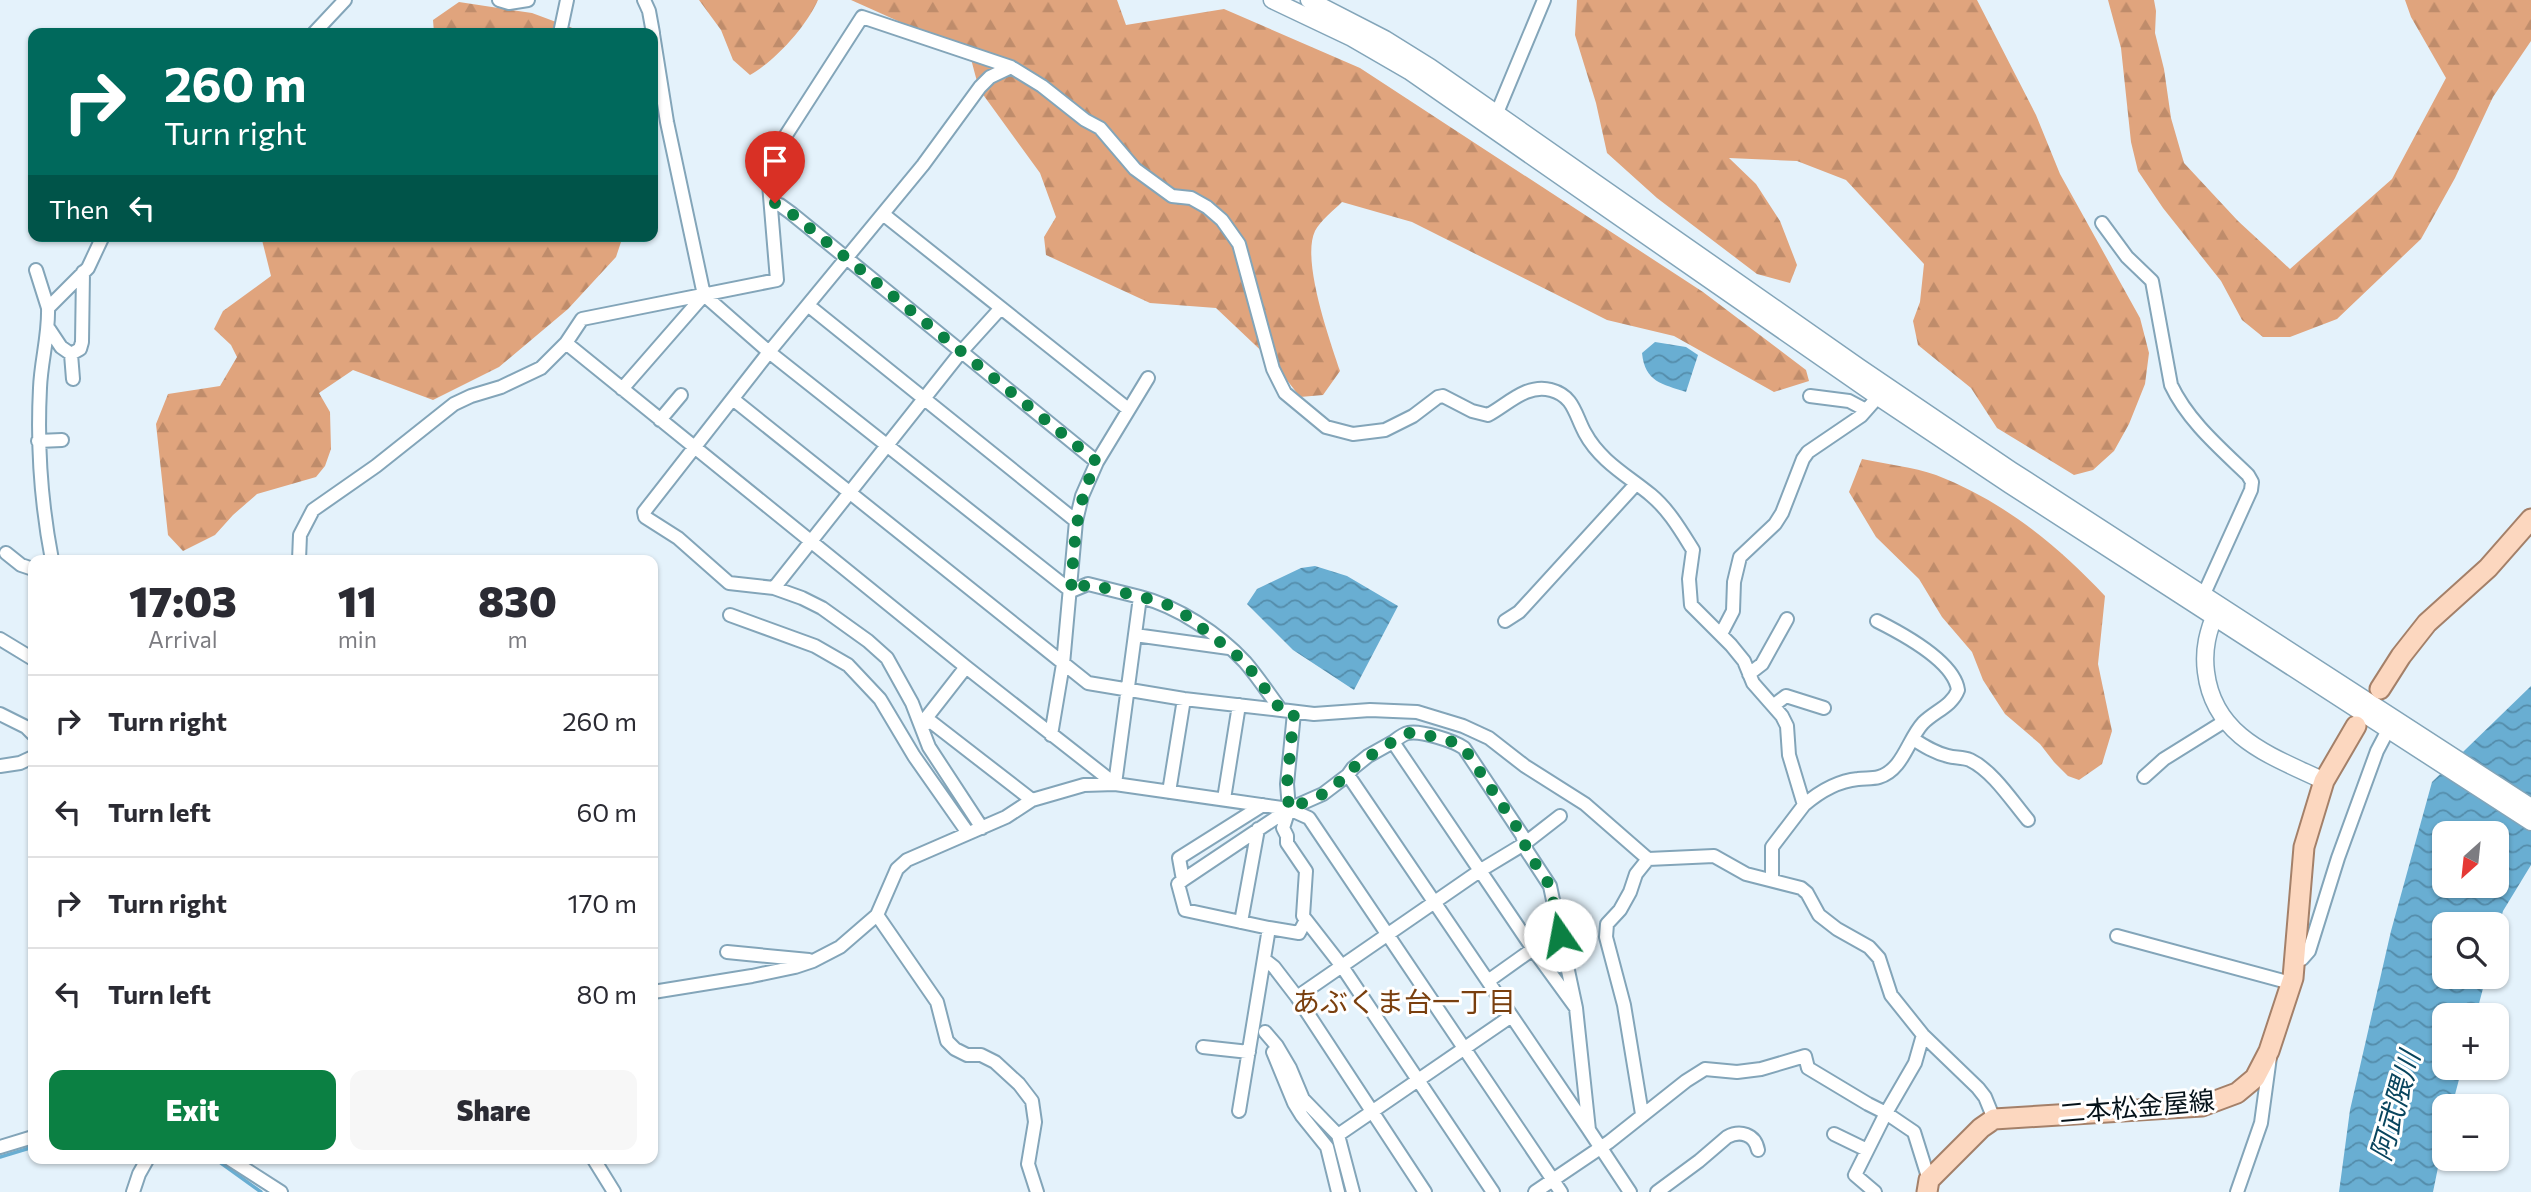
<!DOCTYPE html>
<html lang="en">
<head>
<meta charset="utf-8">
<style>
	:root { --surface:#fff; --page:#f7f7f7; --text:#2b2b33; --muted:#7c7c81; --line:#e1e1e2; --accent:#0b8043 }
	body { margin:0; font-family:Commissioner,"Noto Sans JP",sans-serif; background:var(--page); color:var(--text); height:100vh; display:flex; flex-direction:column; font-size:26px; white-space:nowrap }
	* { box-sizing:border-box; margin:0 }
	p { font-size:23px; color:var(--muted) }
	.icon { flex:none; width:38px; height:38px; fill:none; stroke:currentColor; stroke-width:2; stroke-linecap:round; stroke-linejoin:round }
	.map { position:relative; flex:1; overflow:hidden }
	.panel { position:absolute; left:28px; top:555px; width:630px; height:609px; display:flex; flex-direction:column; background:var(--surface); border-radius:14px; box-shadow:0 2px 5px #0004 }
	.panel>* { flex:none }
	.banner { position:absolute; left:28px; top:28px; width:630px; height:214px; border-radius:14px; box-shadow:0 2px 5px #0004; background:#00695c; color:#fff; overflow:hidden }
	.needle { width:46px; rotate:207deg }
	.tools { position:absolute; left:2432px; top:821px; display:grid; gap:14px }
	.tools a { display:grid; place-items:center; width:77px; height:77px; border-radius:14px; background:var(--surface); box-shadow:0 2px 5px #0004; font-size:35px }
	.pin { position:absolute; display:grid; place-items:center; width:60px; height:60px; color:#fff; margin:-72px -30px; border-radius:50% 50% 50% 0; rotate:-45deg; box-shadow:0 0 7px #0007 }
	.pin .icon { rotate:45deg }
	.me { position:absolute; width:77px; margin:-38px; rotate:348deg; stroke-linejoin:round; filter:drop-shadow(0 0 5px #0008) }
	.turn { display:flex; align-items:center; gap:24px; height:147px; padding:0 21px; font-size:32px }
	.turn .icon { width:91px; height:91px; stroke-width:2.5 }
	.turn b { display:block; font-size:49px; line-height:60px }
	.then { display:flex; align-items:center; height:66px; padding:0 21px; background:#0003; gap:14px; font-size:26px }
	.eta { display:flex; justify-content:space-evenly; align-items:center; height:119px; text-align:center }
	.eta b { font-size:42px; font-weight:800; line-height:49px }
	.cta { display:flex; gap:14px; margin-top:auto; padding:14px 21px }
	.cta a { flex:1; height:80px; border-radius:14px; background:var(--accent); color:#fff; font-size:28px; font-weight:800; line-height:80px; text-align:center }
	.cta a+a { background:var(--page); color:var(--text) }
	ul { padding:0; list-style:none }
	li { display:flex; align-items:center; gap:21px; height:91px; padding:0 21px; border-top:2px solid var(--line) }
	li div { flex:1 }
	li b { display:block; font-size:26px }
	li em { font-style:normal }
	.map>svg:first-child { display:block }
</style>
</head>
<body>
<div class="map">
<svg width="2531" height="1192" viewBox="0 0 2531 1192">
	<defs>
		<pattern id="forest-firs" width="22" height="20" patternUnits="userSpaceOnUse" patternTransform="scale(1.75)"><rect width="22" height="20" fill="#e0a47d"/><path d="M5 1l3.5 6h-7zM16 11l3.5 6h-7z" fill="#bf8c6b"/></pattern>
		<pattern id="water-waves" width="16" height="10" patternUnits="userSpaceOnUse" patternTransform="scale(1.75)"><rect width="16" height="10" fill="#69aed2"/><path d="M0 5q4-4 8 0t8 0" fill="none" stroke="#548caa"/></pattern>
	</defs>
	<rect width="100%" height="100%" fill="#e4f2fb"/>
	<path fill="url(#forest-firs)" d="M699,0H818C806,27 775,61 750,75L733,60L721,30Z
		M851,0H1117L1126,25L1224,9L1360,68L1703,292L1806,370L1809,381L1774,392L1674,336L1607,320L1412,222L1342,202C1334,210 1320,221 1315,231C1301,260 1330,341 1340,371L1323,395L1300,397L1273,362L1216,308L1150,303L1046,255L1044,237L1056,217L1040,173L979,89L971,59L927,34Z
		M1577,0H1977L2036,115L2060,174L2140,318L2149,353L2145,384L2129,424L2114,451L2093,470L2074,475L1997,428L1971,388L1918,345L1913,321L1920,302L1924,264L1846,180L1797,161L1729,158L1756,184L1780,221L1797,265L1790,283L1757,274L1657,198L1607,153L1596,103L1575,35Z
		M2108,0H2154L2156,11L2155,33L2164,69L2171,118L2184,163L2238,221L2290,269L2392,179L2446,78L2411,17L2405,0H2531V41L2493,97L2455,178L2421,239L2337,319L2290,337H2263L2242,320L2221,281L2163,208L2138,171L2131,142L2121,48Z
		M459,2L532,13L583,32L613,33H434L433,20Z
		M261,236H623L616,257L568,309L499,367L433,400L353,370L319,393L330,412L331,449L325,466L316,477L257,494L233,515L215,535L183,551L168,535L156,424L168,394L220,386L237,357L231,345L214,329L223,311L271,276Z
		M1862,459C1886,464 1913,467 1936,475C2003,501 2056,544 2105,596L2098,664L2112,731L2102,764L2079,780L2068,776L2054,762L2040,744L2005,714L1983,680L1972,652L1942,617L1919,579L1876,537L1849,492Z"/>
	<path fill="url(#water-waves)" fill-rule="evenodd" d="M1655,342L1686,347L1698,355L1686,392C1662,384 1645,382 1642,353Z
		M1315,566L1347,576L1398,606L1354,690L1293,650L1247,604L1257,589L1301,568Z
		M2531,686V865L2503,911L2497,933V924H2445V976L2486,977L2476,1015H2445V1068H2462L2452,1106H2445V1133L2433,1192H2339L2350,1110L2391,931L2432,782ZM2445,833H2497V886H2445Z"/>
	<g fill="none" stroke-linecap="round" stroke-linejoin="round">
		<path stroke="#69aed2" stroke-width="3.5" d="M0,1157L33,1147
			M214,1158L261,1192"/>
		<g stroke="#83a5b9" stroke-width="16">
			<path id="minor" d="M499,0L509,3L528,0
				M644,0L649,11L653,33
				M314,33L345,0
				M560,33L567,0
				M653,34L667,122L704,295L769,352L1071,591
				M1494,120L1544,0
				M771,203L780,205L791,213L1097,462
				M883,214L1128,409
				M2102,223L2127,257L2152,281L2171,385C2188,421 2220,448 2248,475L2252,482L2251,490L2203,596
				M36,270L48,308
				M809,306L1076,521
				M49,329L61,347L71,354L80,349L82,342L83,272
				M566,343L966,667L1115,784
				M71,354L73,379
				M622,389L704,295
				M1810,396L1849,401L1866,410
				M734,400L1088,683L1184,699L1281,710
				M660,420L681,395
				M38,441L62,440
				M6,553L21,565L33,569
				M52,560C41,503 37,446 40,388C41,361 49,335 48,308L88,268L103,236
				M299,560L300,535L313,510L376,466L454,404L471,396L501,387L541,368L566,343L582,319L777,280L768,172L779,146L862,17L1011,67L1042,86L1085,120L1100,128L1135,169L1172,196L1191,198L1207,207L1222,220L1239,244L1273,369L1285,393L1326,427L1353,434L1385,430L1413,416L1438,397L1443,396L1472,411L1488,415C1507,405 1527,383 1551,390C1574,396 1575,415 1585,433C1600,461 1628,476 1651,495C1669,510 1681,531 1693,550L1689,579L1691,605L1731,645L1744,661L1753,683L1782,716L1787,726L1789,755L1804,805L1772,847V880
				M774,588L961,352L1000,309
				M1071,591L1088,584L1140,597L1115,784
				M1140,597C1177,606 1219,634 1245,662C1258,677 1269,694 1281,710L1314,714L1370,710L1417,712L1463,726L1489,738L1525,766L1585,804L1648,859L1714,856L1746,874L1801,888L1807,893L1819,915L1837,929L1869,947L1879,958L1891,995L1923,1035L1978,1088L1985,1097L1994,1119
				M730,615L815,646L848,665L880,699L914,756L968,833
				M1505,621L1519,612L1636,484
				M1721,634L1733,611L1734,582L1740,557L1775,524L1782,513L1803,459L1808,452L1861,416L1884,390
				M1135,635L1229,648
				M0,639L33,659
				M1749,674L1762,664L1787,619
				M1774,705L1786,696L1824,708
				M0,714L26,727L33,734
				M930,721L1032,800
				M926,724L930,721L927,717L966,667
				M1051,735L1063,664L1076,521L1082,496L1097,462L1148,378
				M1913,739C1924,746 1935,753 1948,756C1955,758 1963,757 1970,760C1993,771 2012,801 2028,820
				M1393,742C1397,739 1403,734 1408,733C1420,730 1454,741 1464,748L1522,835L1527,851L1550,886L1576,1008L1589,1130L1630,1192
				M0,766L20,763L33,757
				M1348,775L1589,1130
				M2144,777L2164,759L2225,721
				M1169,792L1184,699
				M1224,799L1239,705
				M1804,805C1819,792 1838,781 1858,779C1865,778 1872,779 1879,777C1903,770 1908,739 1923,723C1935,711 1952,706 1958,690C1954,661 1901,633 1877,621
				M982,828L929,747L912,703L887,658L868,641L822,608L802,598L774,588L729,583L678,538L645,517L644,512L769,352L923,165L980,87L990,77L1011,67
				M1183,880L1289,809L1323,794L1348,775L1353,768L1368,756L1393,742L1533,949L1576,1008
				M877,915L937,1002L947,1041L955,1049L967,1055H981L995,1062L1019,1084L1032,1101L1035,1122L1028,1164L1037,1192
				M1306,920L1341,965L1493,1192
				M1241,922L1258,829
				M1269,928L1299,933L1306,920L1303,916L1306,871L1287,843V836L1283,828L1289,809L1287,784L1294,713
				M2117,936L2291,983
				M727,952L809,960
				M1265,960L1274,967L1297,997L1425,1192
				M2294,961L2302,959L2309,951L2338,858L2377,751L2388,730
				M1488,981L1533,949
				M653,992L752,976L795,967L813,961L840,947L877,915L897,869L907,860L1006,817L1032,800L1084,785L1115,784L1289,809L1309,818L1561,1192
				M1297,997L1481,870L1524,844L1560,816
				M1265,1032L1277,1046L1290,1068L1303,1099L1338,1135L1353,1192
				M1203,1047L1249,1052
				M1273,1052L1294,1103L1302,1116L1327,1147L1338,1192
				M1239,1111L1269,928L1185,910L1178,884L1183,880L1179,858L1263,805
				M1642,1114L1624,1005L1606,937L1607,924L1620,910L1630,892L1636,874L1648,859
				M1834,1134L1867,1150
				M1338,1135L1510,1017
				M0,1147L33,1137
				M228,1158L281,1192
				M593,1158L614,1192
				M133,1192L139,1174L148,1158
				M1535,1192L1609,1142L1686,1081L1705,1069L1737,1072L1761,1069L1805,1056L1808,1068L1868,1104L1886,1113L1914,1132L1929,1180
				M1657,1192L1699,1161L1727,1137C1740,1130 1755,1134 1758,1150
				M1875,1192L1855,1175L1886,1113L1915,1063L1923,1035
				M2237,1192L2261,1123L2270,1057"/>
		</g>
		<g stroke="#83a5b9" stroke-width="19">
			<path id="tertiary" d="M1272,0L1352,38L1409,71L1878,397L2010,485L2531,822
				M1309,0L1385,39L1430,67L1859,367L2011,470L2531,807
				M2217,609C2208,631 2203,649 2206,672C2214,738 2272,756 2324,781"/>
		</g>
		<g stroke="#a48069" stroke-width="23">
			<path id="primary" d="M2380,689L2401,656L2427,623L2488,568L2531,519
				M1927,1192L1929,1180L1981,1128L1994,1119L2202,1106L2237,1093L2255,1078L2269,1051L2293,978L2304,847L2324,781L2356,726"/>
		</g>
		<use href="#minor" stroke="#fff" stroke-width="12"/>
		<use href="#tertiary" stroke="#fff" stroke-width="16"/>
		<use href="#primary" stroke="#fcd7bf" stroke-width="19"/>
	</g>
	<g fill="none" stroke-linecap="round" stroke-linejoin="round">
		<path stroke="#0b8043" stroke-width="12" stroke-dasharray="0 21.6" d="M775,203L791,213L1097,462C1075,504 1074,546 1071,592L1088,584L1162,602L1183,613L1244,661L1281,710L1294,713L1287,784L1289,809L1323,794L1348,775L1353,768L1368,757L1405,734L1415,732L1453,742L1464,748L1522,835L1527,851L1550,886L1560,935"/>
	</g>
	<g text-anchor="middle" stroke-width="6" stroke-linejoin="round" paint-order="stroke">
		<g font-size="26" fill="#051219" stroke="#fff">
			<text transform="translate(2137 1107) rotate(-5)" y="9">二本松金屋線</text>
		</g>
		<g font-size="28" fill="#7a3f0e" stroke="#fff">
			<text x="1404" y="1012">あぶくま台一丁目</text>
		</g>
		<g font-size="28" font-style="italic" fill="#09455e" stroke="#fff">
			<text transform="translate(2395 1106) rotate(-74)" y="10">阿武隈川</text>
		</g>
	</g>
</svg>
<div class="tools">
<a><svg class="needle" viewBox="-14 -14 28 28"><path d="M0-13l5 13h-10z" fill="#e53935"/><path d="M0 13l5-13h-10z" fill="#7c7c81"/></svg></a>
<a><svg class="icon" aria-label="search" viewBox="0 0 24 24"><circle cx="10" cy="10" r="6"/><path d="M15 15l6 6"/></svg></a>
<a>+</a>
<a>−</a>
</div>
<div class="pin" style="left:775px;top:203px;background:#d93025"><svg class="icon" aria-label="arrive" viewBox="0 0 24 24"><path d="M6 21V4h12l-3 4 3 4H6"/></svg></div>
<svg class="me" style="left:1560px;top:935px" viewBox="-20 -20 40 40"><circle r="19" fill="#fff"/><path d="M0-13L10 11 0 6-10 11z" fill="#0b8043"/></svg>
<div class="banner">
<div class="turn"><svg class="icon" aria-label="right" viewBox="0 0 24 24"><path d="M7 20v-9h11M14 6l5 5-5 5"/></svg><div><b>260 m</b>Turn right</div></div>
<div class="then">Then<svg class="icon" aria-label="left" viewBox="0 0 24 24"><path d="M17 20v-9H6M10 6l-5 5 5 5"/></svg></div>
</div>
<section class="panel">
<div class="eta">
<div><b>17:03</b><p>Arrival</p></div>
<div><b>11</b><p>min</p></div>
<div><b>830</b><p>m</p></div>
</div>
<ul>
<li><svg class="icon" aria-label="right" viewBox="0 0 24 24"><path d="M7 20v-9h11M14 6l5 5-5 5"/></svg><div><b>Turn right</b></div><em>260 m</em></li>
<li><svg class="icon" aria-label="left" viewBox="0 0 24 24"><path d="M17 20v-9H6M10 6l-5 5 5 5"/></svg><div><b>Turn left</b></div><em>60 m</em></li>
<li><svg class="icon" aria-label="right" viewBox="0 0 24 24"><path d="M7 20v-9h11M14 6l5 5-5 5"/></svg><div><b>Turn right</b></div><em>170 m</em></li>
<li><svg class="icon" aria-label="left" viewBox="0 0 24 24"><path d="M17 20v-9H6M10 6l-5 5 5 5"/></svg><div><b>Turn left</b></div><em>80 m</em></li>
</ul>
<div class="cta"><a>Exit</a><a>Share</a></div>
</section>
</div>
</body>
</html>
